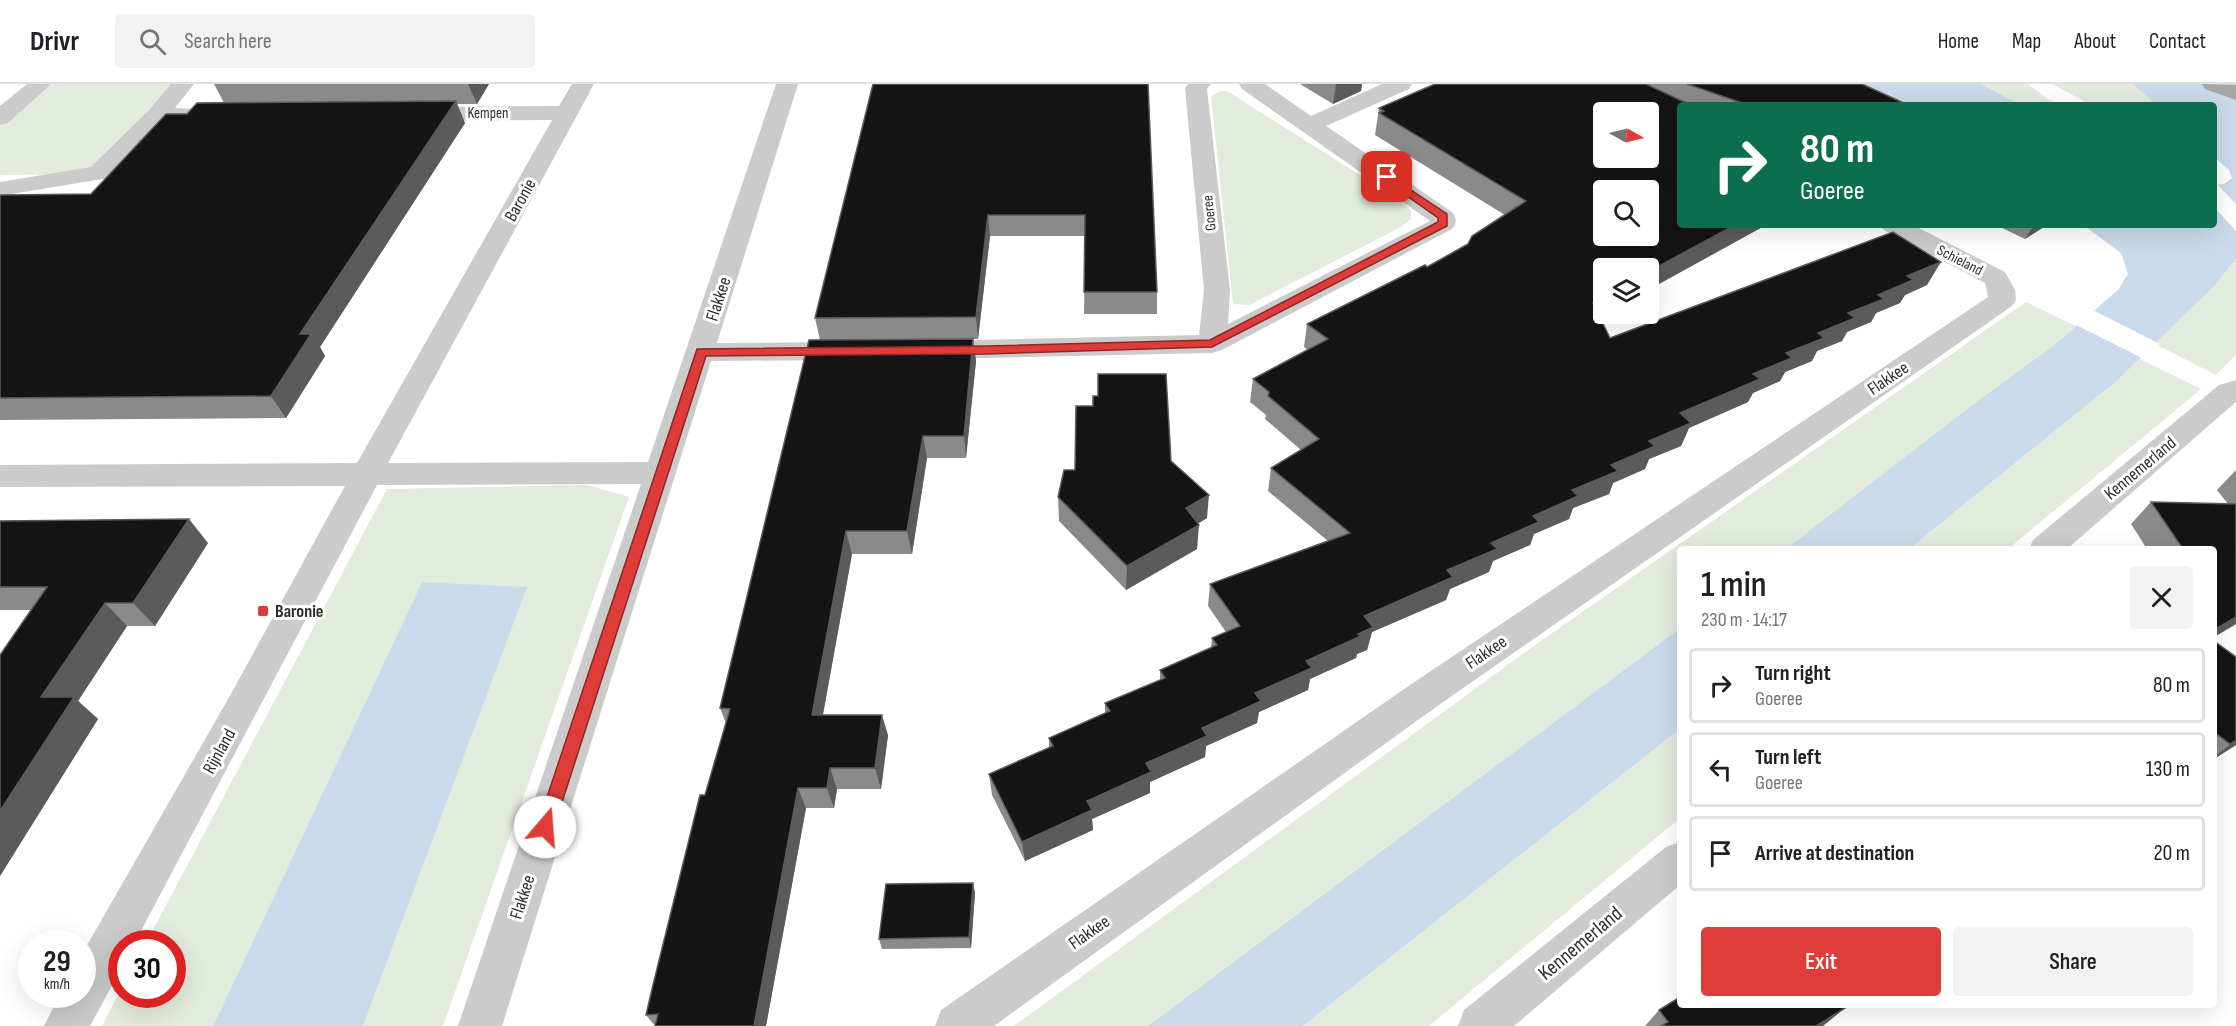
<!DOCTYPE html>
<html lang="en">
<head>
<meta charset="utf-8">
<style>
	:root { --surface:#fff; --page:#f2f2f2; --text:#202124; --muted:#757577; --line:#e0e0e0; --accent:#dd3c38 }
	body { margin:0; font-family:"Sofia Sans Condensed",sans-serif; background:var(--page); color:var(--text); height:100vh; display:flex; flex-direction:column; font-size:22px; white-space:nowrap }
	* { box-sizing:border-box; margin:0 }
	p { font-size:20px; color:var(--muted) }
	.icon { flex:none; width:33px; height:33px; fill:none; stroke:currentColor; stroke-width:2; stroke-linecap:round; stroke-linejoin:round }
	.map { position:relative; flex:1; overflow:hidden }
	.panel { position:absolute; left:1677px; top:462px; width:540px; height:462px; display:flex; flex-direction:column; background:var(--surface); border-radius:6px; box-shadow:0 6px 24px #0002 }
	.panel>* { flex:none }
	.banner { position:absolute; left:1677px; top:18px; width:540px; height:126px; border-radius:6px; box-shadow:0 6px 24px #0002; background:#0b6e4f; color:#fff; overflow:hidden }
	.needle { width:39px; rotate:98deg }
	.fabs { position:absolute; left:1593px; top:18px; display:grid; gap:12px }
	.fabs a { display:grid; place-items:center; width:66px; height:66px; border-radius:6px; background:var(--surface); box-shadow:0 6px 24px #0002; font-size:30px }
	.speed { position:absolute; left:18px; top:846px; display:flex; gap:12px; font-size:30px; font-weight:700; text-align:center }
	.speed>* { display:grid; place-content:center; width:78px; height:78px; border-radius:50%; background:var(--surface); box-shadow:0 6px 24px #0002; line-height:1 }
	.speed small { font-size:15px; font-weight:400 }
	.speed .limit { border:9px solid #d22; background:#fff; color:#111 }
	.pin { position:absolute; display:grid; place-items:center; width:51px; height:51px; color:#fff; margin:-26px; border-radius:12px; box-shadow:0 3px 9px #0006 }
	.me { position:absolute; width:66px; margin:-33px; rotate:18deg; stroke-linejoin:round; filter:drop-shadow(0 0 4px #0008) }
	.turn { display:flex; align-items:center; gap:21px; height:126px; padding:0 24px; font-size:27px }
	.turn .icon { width:78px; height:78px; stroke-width:2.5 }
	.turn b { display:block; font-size:42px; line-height:51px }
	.round { display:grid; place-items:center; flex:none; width:63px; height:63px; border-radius:6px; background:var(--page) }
	.overview { display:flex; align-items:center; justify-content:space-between; height:102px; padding:0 24px }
	h1 { font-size:36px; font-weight:600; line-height:45px }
	.action { display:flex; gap:12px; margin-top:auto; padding:12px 24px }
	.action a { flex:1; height:69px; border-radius:6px; background:var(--accent); color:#fff; font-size:24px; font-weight:600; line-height:69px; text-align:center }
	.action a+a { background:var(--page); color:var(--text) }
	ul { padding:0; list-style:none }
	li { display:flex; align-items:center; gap:18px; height:75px; margin:0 12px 9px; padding:0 12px; border:3px solid var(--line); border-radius:6px }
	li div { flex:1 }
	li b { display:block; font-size:22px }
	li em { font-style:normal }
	header { display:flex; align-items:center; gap:36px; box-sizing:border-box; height:84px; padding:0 30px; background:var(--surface); border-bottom:2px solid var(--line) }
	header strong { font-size:28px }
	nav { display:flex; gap:33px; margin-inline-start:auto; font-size:21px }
	.search { width:420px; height:54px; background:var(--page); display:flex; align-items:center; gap:15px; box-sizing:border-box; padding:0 21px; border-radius:6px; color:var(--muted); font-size:22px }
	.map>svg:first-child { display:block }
</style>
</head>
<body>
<header>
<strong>Drivr</strong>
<div class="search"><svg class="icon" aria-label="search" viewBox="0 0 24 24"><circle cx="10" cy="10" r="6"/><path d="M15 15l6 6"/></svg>Search here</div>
<nav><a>Home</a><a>Map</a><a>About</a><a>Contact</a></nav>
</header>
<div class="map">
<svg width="2236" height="942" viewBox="0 0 2236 942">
	<rect width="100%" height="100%" fill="#fff"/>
	<path fill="#e3ebdc" d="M50,0H173L89,90L0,91V42Z
		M1981,0H2028L2049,16L2061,21H2021Z
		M2052,0H2133L2156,21H2091Z
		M1221,7H1227L1406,120L1411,127V135L1401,143L1249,221L1233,220L1211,12Z
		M2236,175V271L2216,291L2155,260L2215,201Z
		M2026,218L2076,242L2052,263L1786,465H1680V544L1148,942H1014L1535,561Z
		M2140,275L2201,305L2008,465H1909L2119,295Z
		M588,401L629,413L443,942H363L526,504L422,498L213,942H102L121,905L122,910H172V860L146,859L387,405Z
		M1680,645V734L1429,942H1303Z"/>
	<path fill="#c9daea" d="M1806,0H1981L2021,21H1798Z
		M2133,0H2236V175L2215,201L2119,295L1909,465H1786L1975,319L2052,263L2118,206L2128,190L2121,169L2083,141H2214V101L2224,100L2232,94L2229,86L2214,73V21H2156Z
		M422,498L527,503L363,942H213Z
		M1680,544V645L1303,942H1148Z"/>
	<path fill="#fff" d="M2215,98L2236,120V147L2214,123Z
		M2091,225L2160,260L2144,275L2074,240Z"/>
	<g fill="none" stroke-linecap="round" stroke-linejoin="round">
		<path fill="#cbcbcb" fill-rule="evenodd" d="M27,0H51L8,39L0,41V22Z
			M171,0H194L175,24L218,26L221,31L218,36L163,38L108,94L0,112V98L91,83L149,26Z
			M572,0H594L388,379L648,378L776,0H798L717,259L852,258L862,261L866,267L862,273L852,276L711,277L502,942H458L641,400L377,401L134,860H122V883L90,942H44L60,910H82V870L227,617L345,402L0,403V381L357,379L552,36L417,37L409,35L406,30L409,25L417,23L559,22Z
			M1188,0H1211L1207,5L1230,206L1228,240L1430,137L1242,5L1239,0H1265L1311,32L1382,0H1412L1409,5L1326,42L1452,128C1457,134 1457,139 1452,145L1222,266L1212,269L931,275L921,272L917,266L921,260L931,257L1199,251L1204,206L1185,4Z
			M1880,141H1913L2005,188L2015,206L2016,216L2012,222L1436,623L994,942H935L941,926L1410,601L1988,213L1985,199L1884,146Z
			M2236,296V318L2067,465H2029L2033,456L2219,301Z
			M1680,758V801L1514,942H1458L1464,926L1666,763Z"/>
		<path fill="#a6a6a6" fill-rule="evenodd" d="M2202,0L2236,1V16L2205,5Z"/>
	</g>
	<path fill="#8a8a8a" d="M214,0H489L477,20H457L465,39L320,263L325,272L286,334L0,336V111L91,110L224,19Z
		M1148,0L1157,208V230H1084L1085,152H990L978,255H973L976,277L966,374H927L912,470H852L823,631L888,651L881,705H837L834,724H806L766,942H655L646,931L705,711L726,639L720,624L820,256L815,234Z
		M1300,0H1362L1361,7L1333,20Z
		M1435,0H1862L1908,21H1680L1766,141L1648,206V184L1600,233L1610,254L1927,201L1905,211L1900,219L1876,229L1871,238L1847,248L1842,257L1817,267L1812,277L1785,288L1780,297L1753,309L1748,318L1689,344L1681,362L1649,375L1645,385L1613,399L1609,410L1573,424L1569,435L1534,450L1530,461L1493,477L1489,488L1450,505L1446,516L1372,548L1367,566L1357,570L1356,574L1310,595L1308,606L1259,628L1257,639L1206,662L1205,673L1150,698V709L1092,735L1093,746L1025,777L992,711L989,690L1049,664V654L1105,629V619L1160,596V586L1211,564L1212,554L1226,548L1208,522L1210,500L1328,457L1268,407L1271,384L1301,366L1265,335L1266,331L1250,318L1253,295L1308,266L1304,263L1307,240L1427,183L1468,160L1505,131L1375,51L1379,24Z
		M1996,141H2047L2025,155Z
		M1171,377L1207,434L1198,440L1197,465L1126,506L1059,437L1058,413L1075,386Z
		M2236,386V540L2214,553V465H2147L2131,440L2151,418L2228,420L2217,406Z
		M0,437L208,459L155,542H127L78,617L98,635L0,792L32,526H0Z
		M2214,557L2236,573V661L2214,675Z
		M973,799L975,809L971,864L882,865L879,855Z
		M1659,926L1823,942H1645Z"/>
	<path fill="#5b5b5b" d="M468,0H489L477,20Z
		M1336,0H1362L1361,7L1333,20Z
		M456,17L465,39L320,263L325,272L286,334L271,312L300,250Z
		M988,131L990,152L978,255L976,233Z
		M1735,141H1766L1648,206V188Z
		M2034,141H2047L2025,155Z
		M1941,178L1927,201L1905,211L1900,219L1876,229L1871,238L1847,248L1842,257L1817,267L1812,277L1785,288L1780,297L1753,309L1748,318L1689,344L1681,362L1649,375L1645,385L1613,399L1609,410L1573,424L1569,435L1534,450L1530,461L1493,477L1489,488L1450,505L1446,516L1372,548L1367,566L1357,570L1356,574L1310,595L1308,606L1259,628L1257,639L1206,662L1205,673L1150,698V709L1092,735L1093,746L1025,777L1022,758L1306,577L1364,532L1447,486L1533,432L1649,357L1680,329L1753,290L1907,192Z
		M1604,213V230H1607L1585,242L1593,219Z
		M973,255L976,277L966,374L964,352Z
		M923,352L927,374L912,470L907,447Z
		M1209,411L1207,434L1184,447L1186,424Z
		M189,435L208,459L155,542L133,519Z
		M1199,441L1197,465L1126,506L1127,482Z
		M846,447L852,470L819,652L812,631Z
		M105,519L127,542L78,617L98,635L0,792V727L41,613Z
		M2236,533V540L2214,553V546Z
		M882,631L888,651L881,705L875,684Z
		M2236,656V661L2214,675V673Z
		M830,684L837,705L834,724L827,704Z
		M798,704L806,724L766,942H754Z
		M973,799L975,809L971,864L969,853Z
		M1845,924L1823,942H1816Z"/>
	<path fill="#151515" stroke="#5b5b5b" stroke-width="1.5" fill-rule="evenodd" d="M873,0H1148L1157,208H1084L1085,131H988L976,233L815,234Z
		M1435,0H1646L1691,21H1680V141H1735L1648,188V184H1604V213L1593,219L1610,254L1893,148L1941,178L1907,192L1913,196L1878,211L1884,215L1848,229L1855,234L1818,249L1824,254L1786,269L1792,274L1753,290L1760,295L1680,329L1691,339L1649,357L1655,362L1611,381L1618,387L1572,406L1578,412L1533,432L1539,438L1491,459L1497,465L1447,486L1453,493L1364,532L1373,543L1358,550L1361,552L1306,577L1312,584L1255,609L1261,617L1202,644L1207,652L1146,679L1151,688L1087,717L1092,726L1022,758L989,690L1053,662L1049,654L1110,627L1105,619L1165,594L1160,586L1217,561L1212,554L1240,542L1210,500L1350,449L1271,384L1319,355L1268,312L1269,308L1253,295L1328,255L1307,240L1425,181L1427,183L1468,160L1472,152L1526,117L1379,29L1384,27L1379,24ZM1604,28H1648V74H1604ZM1604,106H1648V152H1604Z
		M1687,0H1862L1908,21H1748Z
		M456,17L300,250H311L271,312L0,314V111L91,110L166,30H187L197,19Z
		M973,255L964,352H923L907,447H846L812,631H882L875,684H830L827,704H798L754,942H655L658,930L646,931L653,901L700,711H705L730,625L720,624L809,256Z
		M1098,290H1166L1171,377L1209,411L1186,424L1199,441L1127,482L1058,413L1064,386H1075L1076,322H1093V312H1098Z
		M2151,418L2236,420V533L2214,546V465H2183Z
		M189,435L133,519H105L41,613H74L0,727V571L47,503H0V437Z
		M2214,557L2236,573V656L2230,660L2214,648Z
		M973,799L969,853L879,855L886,800Z
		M1680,913V921H1842L1845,924L1816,942H1661L1668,938L1659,926Z"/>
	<path fill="#dd3c38" stroke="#902724" stroke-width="1.5" d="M1387,90L1447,130V142L1212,263L987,270L706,272L554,743L551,748L545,750L540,748L537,743L697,265L987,262L1210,256L1438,138V134L1383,95L1382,93Z"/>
	<rect fill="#dd3c38" stroke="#fff" stroke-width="2" x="257" y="521" width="12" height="12" rx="3"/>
	<g text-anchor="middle" stroke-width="6" stroke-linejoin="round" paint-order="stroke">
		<g font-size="15" fill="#2e2e2e" stroke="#fff">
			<text x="488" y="34">Kempen</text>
			<text transform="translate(1209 129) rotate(-96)" y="5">Goeree</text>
			<text transform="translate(1960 176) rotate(27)" y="5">Schieland</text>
		</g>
		<g font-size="18" fill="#2e2e2e" stroke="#fff">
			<text transform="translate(520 116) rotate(-61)" y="6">Baronie</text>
			<text transform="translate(718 215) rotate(-72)" y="6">Flakkee</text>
			<text transform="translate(1888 294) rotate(-34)" y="6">Flakkee</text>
			<text transform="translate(2140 384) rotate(-40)" y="6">Kennemerland</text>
			<text transform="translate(1486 568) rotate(-34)" y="6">Flakkee</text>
			<text transform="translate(219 667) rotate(-61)" y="6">Rijnland</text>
			<text transform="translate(522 813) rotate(-72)" y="6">Flakkee</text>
			<text transform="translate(1089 848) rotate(-35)" y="6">Flakkee</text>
		</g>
		<g font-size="18" font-weight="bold" fill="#2e2e2e" stroke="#fff" text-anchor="start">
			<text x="275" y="533">Baronie</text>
		</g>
		<g font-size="21" fill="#2e2e2e" stroke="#fff">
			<text transform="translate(1580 859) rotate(-40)" y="7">Kennemerland</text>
		</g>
	</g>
</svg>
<div class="fabs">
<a><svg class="needle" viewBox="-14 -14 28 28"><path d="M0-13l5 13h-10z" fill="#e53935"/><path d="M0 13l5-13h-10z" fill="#757577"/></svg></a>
<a><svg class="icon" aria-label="search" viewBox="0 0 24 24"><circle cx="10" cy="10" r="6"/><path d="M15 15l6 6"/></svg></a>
<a><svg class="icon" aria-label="layers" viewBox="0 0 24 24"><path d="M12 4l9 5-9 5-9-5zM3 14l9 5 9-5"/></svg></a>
</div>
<div class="speed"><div>29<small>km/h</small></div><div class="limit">30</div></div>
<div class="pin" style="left:1387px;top:93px;background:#d93025"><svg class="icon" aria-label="arrive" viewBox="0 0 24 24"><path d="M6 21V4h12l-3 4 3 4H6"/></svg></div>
<svg class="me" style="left:545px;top:743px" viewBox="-20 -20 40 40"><circle r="19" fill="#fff"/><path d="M0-13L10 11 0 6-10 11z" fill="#dd3c38"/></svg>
<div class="banner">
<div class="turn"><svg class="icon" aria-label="right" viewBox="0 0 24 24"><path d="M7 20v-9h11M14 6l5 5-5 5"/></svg><div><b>80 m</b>Goeree</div></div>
</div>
<section class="panel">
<div class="overview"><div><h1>1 min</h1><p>230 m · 14:17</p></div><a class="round"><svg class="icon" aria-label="close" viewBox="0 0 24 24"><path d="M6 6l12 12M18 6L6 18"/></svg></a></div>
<ul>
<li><svg class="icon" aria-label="right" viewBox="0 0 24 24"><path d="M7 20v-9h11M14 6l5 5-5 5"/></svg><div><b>Turn right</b><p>Goeree</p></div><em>80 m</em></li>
<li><svg class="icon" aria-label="left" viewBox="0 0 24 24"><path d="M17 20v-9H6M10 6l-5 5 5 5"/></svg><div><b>Turn left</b><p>Goeree</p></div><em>130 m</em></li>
<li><svg class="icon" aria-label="arrive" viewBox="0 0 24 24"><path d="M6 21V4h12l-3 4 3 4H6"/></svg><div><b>Arrive at destination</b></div><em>20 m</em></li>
</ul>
<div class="action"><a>Exit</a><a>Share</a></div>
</section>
</div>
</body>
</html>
